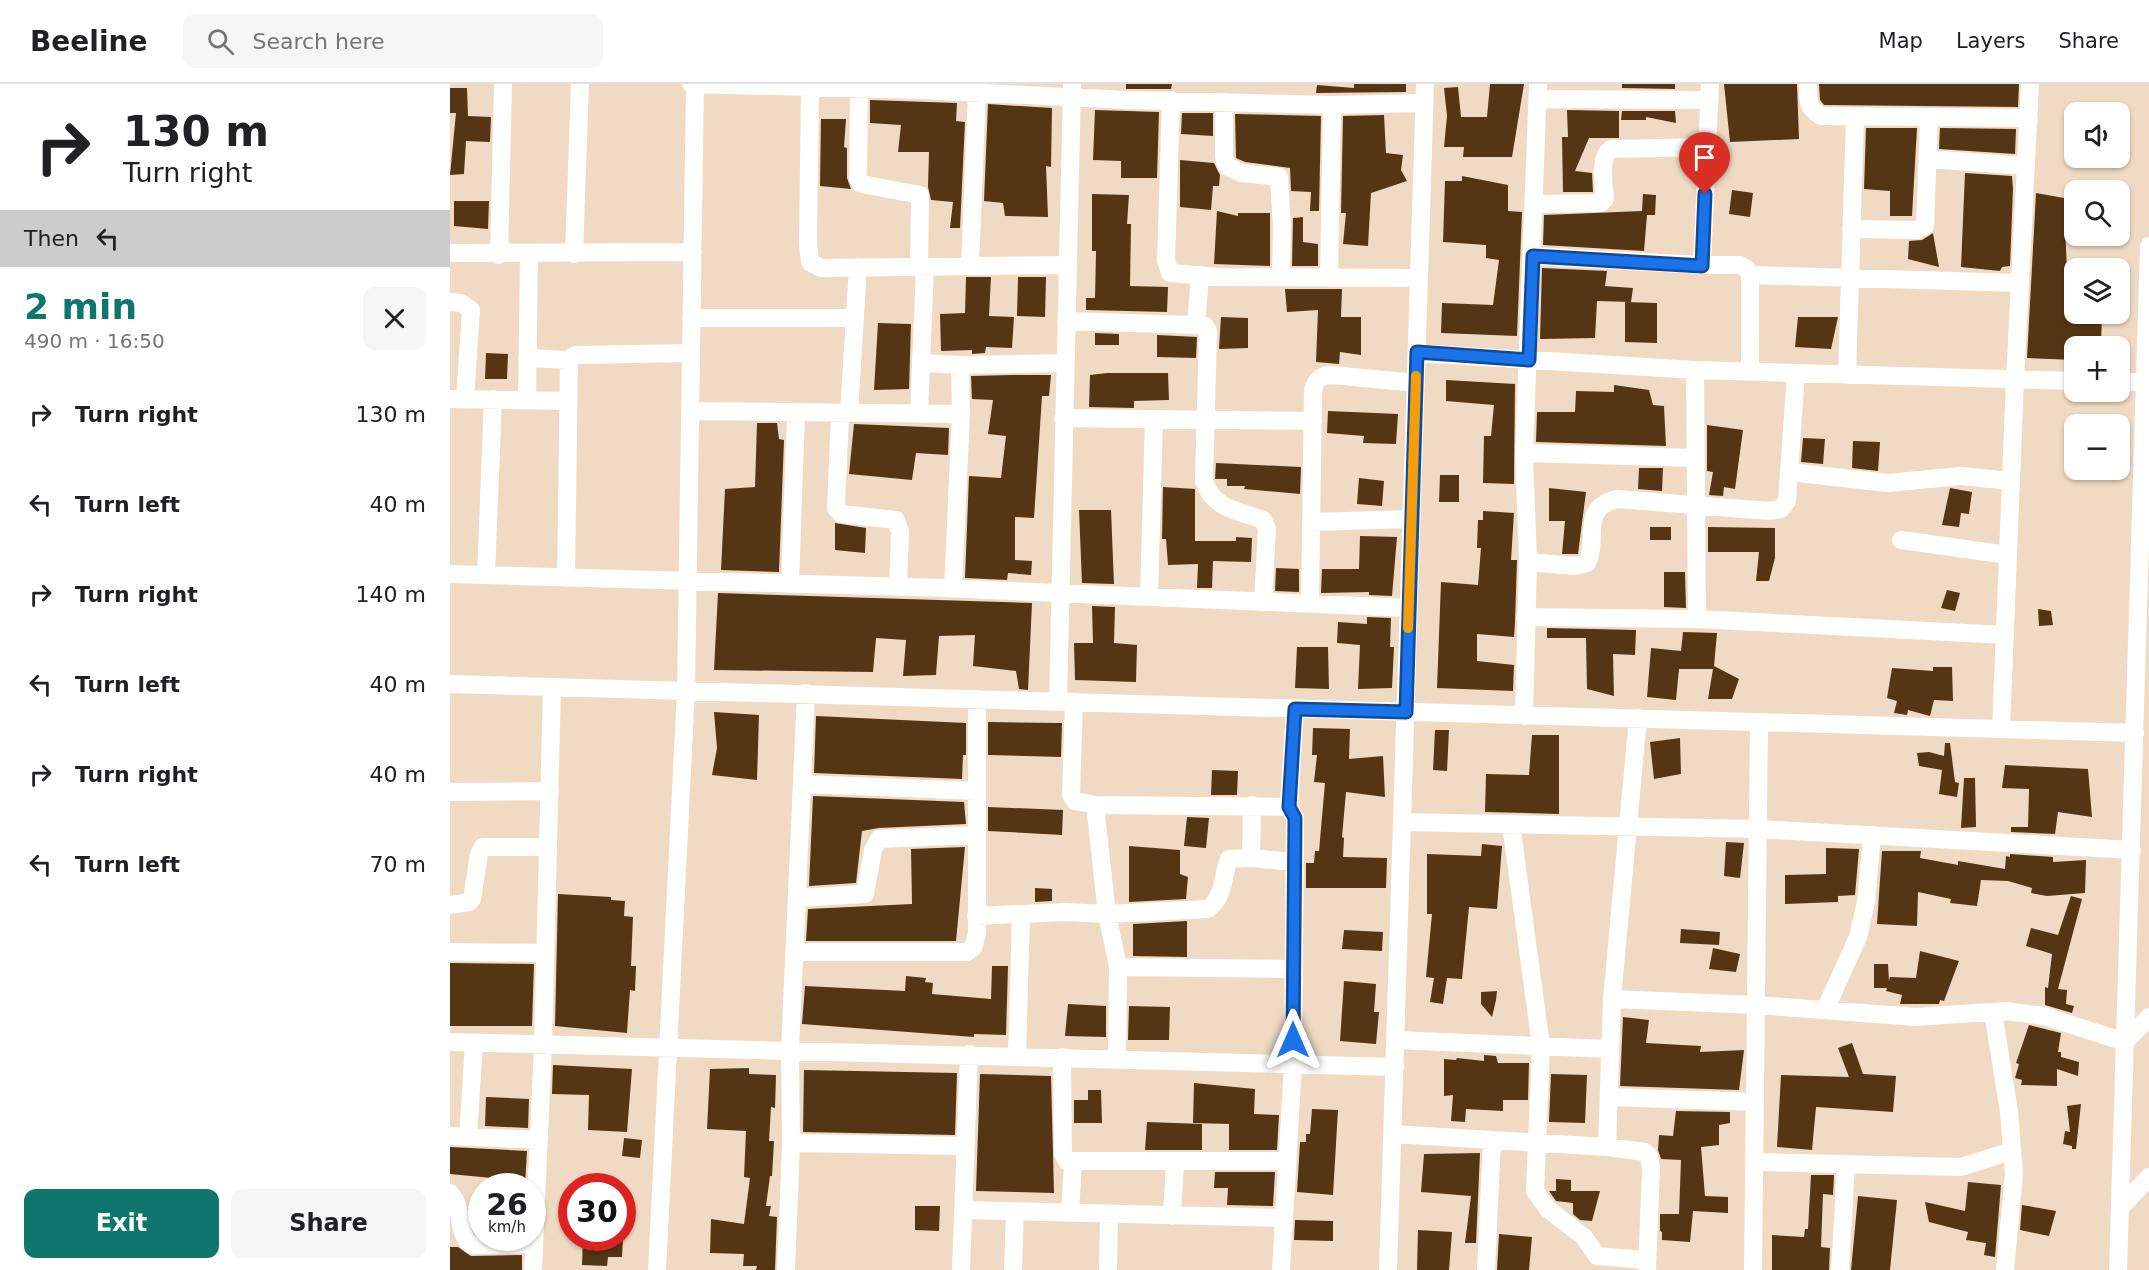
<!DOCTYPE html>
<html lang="en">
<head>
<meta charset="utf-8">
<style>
	:root { --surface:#fff; --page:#f6f6f6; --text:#202124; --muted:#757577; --line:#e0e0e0; --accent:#0f766e }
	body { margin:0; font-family:"DejaVu Sans",sans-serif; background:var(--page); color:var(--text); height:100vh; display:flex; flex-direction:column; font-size:22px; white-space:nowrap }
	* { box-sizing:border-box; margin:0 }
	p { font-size:20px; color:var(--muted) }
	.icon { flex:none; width:33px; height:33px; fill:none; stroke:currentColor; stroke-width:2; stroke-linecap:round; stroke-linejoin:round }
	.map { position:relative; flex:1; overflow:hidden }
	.sheet { display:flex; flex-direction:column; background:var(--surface); width:450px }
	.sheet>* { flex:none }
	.banner { background:#fff; color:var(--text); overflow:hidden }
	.controls { position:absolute; left:1614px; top:18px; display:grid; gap:12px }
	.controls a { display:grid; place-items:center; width:66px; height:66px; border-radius:12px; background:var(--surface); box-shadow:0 2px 4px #0004; font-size:30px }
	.speed { position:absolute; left:18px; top:1089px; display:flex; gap:12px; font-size:30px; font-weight:700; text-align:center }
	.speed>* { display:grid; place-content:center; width:78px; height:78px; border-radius:50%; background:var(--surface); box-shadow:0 2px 4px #0004; line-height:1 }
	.speed small { font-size:15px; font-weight:400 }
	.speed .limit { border:9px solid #d22; background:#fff; color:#111 }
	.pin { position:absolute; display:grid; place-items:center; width:51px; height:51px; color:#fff; margin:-62px -26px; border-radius:50% 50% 50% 0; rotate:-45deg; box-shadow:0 0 6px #0007 }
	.pin .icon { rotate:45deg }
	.me { position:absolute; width:66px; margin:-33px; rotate:0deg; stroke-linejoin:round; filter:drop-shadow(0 0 4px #0008) }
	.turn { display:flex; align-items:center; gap:21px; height:126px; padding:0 24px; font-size:27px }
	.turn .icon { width:78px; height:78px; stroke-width:2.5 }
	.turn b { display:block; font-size:42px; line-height:51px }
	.then { display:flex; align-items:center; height:57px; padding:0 24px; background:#0003; gap:12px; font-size:22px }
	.round { display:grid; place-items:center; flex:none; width:63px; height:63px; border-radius:12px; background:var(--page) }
	.summary { display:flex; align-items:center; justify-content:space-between; height:102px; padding:0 24px }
	h1 { font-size:36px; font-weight:600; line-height:45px; color:var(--accent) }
	.primary-button { display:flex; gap:12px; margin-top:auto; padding:12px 24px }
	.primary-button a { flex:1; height:69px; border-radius:12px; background:var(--accent); color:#fff; font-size:24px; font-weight:600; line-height:69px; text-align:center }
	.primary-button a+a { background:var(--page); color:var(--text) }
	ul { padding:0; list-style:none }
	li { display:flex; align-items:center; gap:18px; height:90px; padding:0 24px }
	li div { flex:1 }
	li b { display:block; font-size:22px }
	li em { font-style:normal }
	header { display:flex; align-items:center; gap:36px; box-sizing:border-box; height:84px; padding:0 30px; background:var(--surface); border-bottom:2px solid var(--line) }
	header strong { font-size:28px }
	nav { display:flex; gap:33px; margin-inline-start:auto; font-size:21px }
	.search { width:420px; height:54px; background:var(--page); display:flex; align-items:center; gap:15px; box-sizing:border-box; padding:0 21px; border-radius:12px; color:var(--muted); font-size:22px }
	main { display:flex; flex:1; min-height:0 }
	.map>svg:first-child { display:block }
</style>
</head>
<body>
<header>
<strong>Beeline</strong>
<div class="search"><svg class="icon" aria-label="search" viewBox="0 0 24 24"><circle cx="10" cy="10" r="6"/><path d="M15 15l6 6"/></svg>Search here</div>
<nav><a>Map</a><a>Layers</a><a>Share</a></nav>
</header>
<main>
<section class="sheet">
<div class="banner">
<div class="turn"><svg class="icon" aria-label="right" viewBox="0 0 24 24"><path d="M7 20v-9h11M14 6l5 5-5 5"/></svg><div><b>130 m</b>Turn right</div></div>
<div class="then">Then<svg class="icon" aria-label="left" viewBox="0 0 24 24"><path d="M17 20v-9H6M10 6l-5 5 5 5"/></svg></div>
</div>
<div class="summary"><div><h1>2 min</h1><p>490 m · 16:50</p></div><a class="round"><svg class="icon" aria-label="close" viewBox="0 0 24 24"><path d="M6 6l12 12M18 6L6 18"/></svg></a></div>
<ul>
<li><svg class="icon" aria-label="right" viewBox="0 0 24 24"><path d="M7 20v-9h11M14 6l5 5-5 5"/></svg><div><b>Turn right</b></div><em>130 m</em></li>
<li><svg class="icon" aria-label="left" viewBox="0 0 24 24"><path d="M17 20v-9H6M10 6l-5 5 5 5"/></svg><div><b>Turn left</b></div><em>40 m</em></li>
<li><svg class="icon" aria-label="right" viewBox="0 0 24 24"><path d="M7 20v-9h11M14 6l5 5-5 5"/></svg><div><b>Turn right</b></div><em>140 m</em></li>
<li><svg class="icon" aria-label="left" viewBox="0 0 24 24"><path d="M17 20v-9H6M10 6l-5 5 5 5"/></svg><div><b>Turn left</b></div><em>40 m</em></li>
<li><svg class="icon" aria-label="right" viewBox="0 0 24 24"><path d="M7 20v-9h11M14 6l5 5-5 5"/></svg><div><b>Turn right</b></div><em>40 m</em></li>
<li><svg class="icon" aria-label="left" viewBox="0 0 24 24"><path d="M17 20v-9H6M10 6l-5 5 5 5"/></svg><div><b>Turn left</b></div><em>70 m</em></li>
</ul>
<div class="primary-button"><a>Exit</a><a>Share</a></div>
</section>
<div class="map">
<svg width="1699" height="1186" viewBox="0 0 1699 1186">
	<rect width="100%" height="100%" fill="#f0dac4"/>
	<path fill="#543614" d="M676,0H722L721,5H676Z
		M904,0H956V8L866,9L867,1L904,4Z
		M1040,0H1074L1062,73H1013L1014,63H994L997,32L994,4L1008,3L1011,33H1037Z
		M1172,0H1225V5L1172,4Z
		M1274,0H1347L1349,55L1280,58Z
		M1369,0H1569L1568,23L1374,21L1370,16Z
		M0,4H17L18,32L41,33L40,58L16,57L14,90L0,91L6,29H0Z
		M420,16L507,19L506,37L515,38L510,144H500L503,118L481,116L478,103L479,68H448L451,41L420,39Z
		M538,20L602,24L601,83L596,82L598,133L555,132L553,119L534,117Z
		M645,26L709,28L707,94H671V77L643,76Z
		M1117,26L1169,27V54H1139L1125,87L1142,89L1143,108H1113L1112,53H1118Z
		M1172,27H1225L1226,39L1196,33V36H1171Z
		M732,29H763V52L731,50Z
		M785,30L871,32L869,127H860L861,108L841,107L840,84L795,78L786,74Z
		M934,31L936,69L953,71L951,86L957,97L921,109L918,162L893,160L896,129H891L893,32Z
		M371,35H396L394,63L397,64V94L401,105L370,102Z
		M1416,44H1467L1462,132H1440V107L1414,105Z
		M1490,44L1566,45L1565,70L1489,65Z
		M730,76L764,79L770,91L769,102H763L761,126L730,123Z
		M1515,89L1562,92L1563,105L1560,182L1552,183L1550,187L1511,183Z
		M1012,92L1058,101V127L1072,128L1067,252L991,249L992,219L1043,221L1049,176L1036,174V161L993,158L995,97H1012Z
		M1282,106L1303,109L1300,133L1279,130Z
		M1586,109L1614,114L1617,188H1624V230H1652L1651,262H1624V276L1577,274Z
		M642,110L679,111L677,140H681L680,202L718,203L717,228L636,226V214H645L646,167H642Z
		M1193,110L1206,111L1205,131H1197L1194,167L1093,161L1094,131L1192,127Z
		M4,117H39L38,145L4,142Z
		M767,127L788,132V129H820V182L764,180Z
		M853,133V158L868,160V182H842L843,134Z
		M1483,149L1489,183L1458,175L1459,157L1472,156Z
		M1092,184L1157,187L1155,202L1183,204L1181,218L1147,217L1145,254L1090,255Z
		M516,193H541L539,232L564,233L562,264L536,263L535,269L522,270V266L491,267L490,230L515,229Z
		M568,193H596L595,233L567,232Z
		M835,205H892L891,233H911V271L890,268L889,280L866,278L868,226L837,228Z
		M1175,218L1207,219V259L1175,258Z
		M771,233L798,234V264L769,265Z
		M1348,233H1388L1381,265L1345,263Z
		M428,239L461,240L459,305L424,306Z
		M645,249L669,250V261H645Z
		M707,251L747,253L746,274L707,273Z
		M36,269L58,270L57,295H35Z
		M657,289H718L719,316L684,317V324L639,323L640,291Z
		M561,291H601L599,312H592L584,434L565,433V476L582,477L581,491L558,489L557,496L515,494L519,392L551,394L556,352L538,350L543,316L522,315L521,292Z
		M996,296L1065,300L1064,400L1033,399L1034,352H1041L1044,321L996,317Z
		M1164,301L1199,306L1203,321L1214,322L1216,362L1086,358L1087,328H1125L1126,307L1164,308Z
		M878,327L948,330L946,360L913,359L914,352L877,349Z
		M307,339H327L329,355L334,356L329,488L271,486L275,405L305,403Z
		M404,340L499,344L498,371L466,369L462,396L399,390Z
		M1257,341L1293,346L1285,405L1274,403L1273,412L1259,411L1263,388L1257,387Z
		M1353,354L1375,355L1373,380L1351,378Z
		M1403,357L1430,358L1428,387L1402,384Z
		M766,379L851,383L850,410L794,405L795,402H777V395H765Z
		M1189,384H1213L1212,407L1188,405Z
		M990,391H1009V418H989Z
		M909,394L934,397L932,422L907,420Z
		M713,403L745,405V457H786V453L802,454L801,478L763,477L762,504H747L748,480L718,481L716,455H712Z
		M1099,404L1136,408L1128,470H1112L1115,437H1099Z
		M1500,404L1522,408L1519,430L1511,429L1509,443L1492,441Z
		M629,426H661L664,500L632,499Z
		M1033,427L1064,429L1061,476H1067L1065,538L1064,553L1027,550V577L1064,581L1063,607L987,604L991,498L1028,501L1031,464H1027L1028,436H1033Z
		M385,439L416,444L415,469L385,466Z
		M1200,443H1221V456H1200Z
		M1258,443L1325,444V474L1319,497H1306L1309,468H1258Z
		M910,452L947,453L942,512L919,511V508L871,509L872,485H909Z
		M826,484L849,485V508L825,507Z
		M1214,488H1235L1236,524L1214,523Z
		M1497,506L1510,509L1505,527L1491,524Z
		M268,509L582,519L578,606L569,605L566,587L523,582L525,551L489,552L486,591L453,592L456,556L426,554L423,588L264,586Z
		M642,522L665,523L664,559L687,561L686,598L625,596L624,559H643Z
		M1588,525L1601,527L1603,541L1589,542Z
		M917,533L941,534L940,563H944L942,604L908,605L910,561L887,559L888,538L917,540Z
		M1097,544L1186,546L1185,571L1163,570L1164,612L1137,605L1136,554H1097Z
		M1233,548L1267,549L1264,582L1289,595L1282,615H1258L1263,585H1229L1226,616L1197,613L1201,564L1231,567Z
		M847,563H878L879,605L845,604Z
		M1483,583H1502L1503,617L1484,616L1480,632L1458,626L1457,631L1444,629L1447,617L1437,614L1442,584L1483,587Z
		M264,628L309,631L307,696L262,691L267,664Z
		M366,632L516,639V671H513L512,695L364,689Z
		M538,638L612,639L611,673L538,671Z
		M863,644L900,645L899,675L933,672L935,713L896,708L892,753L894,754L893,773L937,774L936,804H856V779H864L865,767H869L875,699L864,698L867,671H862Z
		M985,646H999L997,687L983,686Z
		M1082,651H1109V730L1035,728L1036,690L1079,691Z
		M1230,654L1231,690L1204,695L1200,658Z
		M1495,659H1500L1505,698L1509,699L1507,713L1489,710L1492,686L1469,682L1467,669L1479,668L1494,672Z
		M1555,681L1638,685L1642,733L1608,728L1605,750L1561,748V743H1578L1579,705L1552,704Z
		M762,686L788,687L787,711H761Z
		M1514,694H1525L1526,743L1511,744Z
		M363,712L514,718L516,740L429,744L412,747L406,799L359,802Z
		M538,723L613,726L612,751L538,747Z
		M737,733L759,734L756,764L734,762Z
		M1276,758L1294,759L1290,794L1274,792Z
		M1032,760L1052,762L1047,825L1019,823L1012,895L997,894L993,920L980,918L984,894L976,893L982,830H977V770L1031,772Z
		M679,762L730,766V790L738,793L736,815L679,818Z
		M515,763L506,857H356L358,825L462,820L461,765Z
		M1376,764L1409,765L1405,811L1388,812V818L1335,820V791L1376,790Z
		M1432,767H1471L1470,774L1508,781V777L1555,785L1556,772L1560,773V770L1603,773V778L1636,776L1635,809L1597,812L1581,809L1582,804L1558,797L1531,796L1527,822L1500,819L1501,815L1468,808L1467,842L1427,840Z
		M585,804L602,805V817L585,818Z
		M108,810L161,813V816L175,817L174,832L183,833L181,882H186L185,907L180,906L177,949L105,942Z
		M1621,812L1632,815L1608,905L1617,906L1616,920L1624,922L1622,929L1595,921V903L1598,904L1602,870L1576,862L1581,844L1608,851Z
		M737,837V873L683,872V840Z
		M1231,845L1270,848L1269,861L1230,859Z
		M894,846L933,848L932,867L892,865Z
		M1263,864L1290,870L1286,888L1259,885Z
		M1470,867L1509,877L1494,917L1490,916L1489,920H1450L1452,911L1436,907L1437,904H1424V880H1438L1439,897L1440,893L1466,894Z
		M0,879L84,880L82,942H0Z
		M542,882H558L556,951L524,950V953L352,940L355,902L455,907L456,892L476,894L475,898L483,899L482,910L541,915Z
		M894,897L926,900L924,928H929L926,960L890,957Z
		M1047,907L1046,916L1042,933L1031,920V908Z
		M618,920L656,922V953L615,952Z
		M679,922L720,923L719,956H678Z
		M1173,933L1199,936L1196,959L1251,962L1250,968L1294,966L1289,1006L1170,1002Z
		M1579,941L1611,949L1608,968H1611V973L1629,978L1628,992L1607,985V1002L1571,1001L1572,996L1565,994L1569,980L1566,979Z
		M1402,959L1413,990L1446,992L1443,1028L1366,1023L1362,1066L1327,1063L1331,991L1399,993L1388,964Z
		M1034,971L1046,972L1048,979H1079L1078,1016H1053V1027L1016,1025L1015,1038L1001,1037L1003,1011L994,1012V975L1006,976L1007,974L1034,977Z
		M103,981L182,985L177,1048L138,1046L139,1011L102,1010Z
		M299,984V990L326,991L325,1024L321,1023L319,1057H324L322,1092H320L316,1122H321L319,1132L327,1133L325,1186H306L307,1182H293L294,1170L260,1169L261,1135L294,1140L300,1094L294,1093L296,1047L257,1045L260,985Z
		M354,986L507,989L505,1051L353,1048Z
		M530,990L601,992L604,1109L526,1107Z
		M1101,990L1137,991L1135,1039L1099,1038Z
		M744,999L805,1005L804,1030L829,1031L827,1066H779V1040L743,1039Z
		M638,1006H651L652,1039H624V1016H638Z
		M36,1013L79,1015L78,1044L35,1042Z
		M1631,1020L1626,1065H1622V1062L1613,1060L1615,1047L1620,1048L1617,1022Z
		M862,1025L888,1026L883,1111L847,1108L850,1058H856V1050H860Z
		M1226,1027L1280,1028V1039L1269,1041V1061L1251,1063L1255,1112L1278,1113V1129L1243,1127L1240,1158L1212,1156V1148L1210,1147V1130H1229L1231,1076L1211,1075L1208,1066L1209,1051L1223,1052Z
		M697,1038L752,1040V1066H695Z
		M174,1054L192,1056L190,1074L172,1072Z
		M0,1063L77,1067L75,1102H52V1095L0,1090Z
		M1030,1069L1026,1159H1015L1021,1112L971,1108L974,1070Z
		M765,1088H825L823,1122L777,1121L778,1104H764Z
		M1361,1091H1384L1383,1111L1373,1110L1371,1163L1380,1164L1379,1186H1322V1151L1354,1153L1355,1145H1358Z
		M1106,1095L1121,1096V1107H1150L1142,1137L1130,1136L1123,1130V1119L1106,1117L1099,1107H1106Z
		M1518,1098L1551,1101L1545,1173L1534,1171L1536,1159L1516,1156L1518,1148L1479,1138L1475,1118L1515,1127Z
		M1408,1112L1447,1116L1440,1186H1401Z
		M1572,1121L1606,1127L1599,1152L1570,1146Z
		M465,1122H490L489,1147L465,1146Z
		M845,1136L883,1137V1157L844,1156Z
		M968,1146L1002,1148L999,1186H967Z
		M1049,1150L1082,1153L1079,1186H1047Z
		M133,1154H173L172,1173H158L157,1182L132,1181Z
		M0,1163H8L21,1172L72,1171V1186H0Z"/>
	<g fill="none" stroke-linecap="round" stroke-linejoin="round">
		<path stroke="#fff" stroke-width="18" d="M241,0L472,6L676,16L882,21L974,19
			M1358,0C1358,16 1357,24 1371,32L1579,34
			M360,3L358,160L360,178L371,184L617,181
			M409,4L408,94L410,99L417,101L470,111L469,183
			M1088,15L1259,16
			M721,16L716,176L720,189L769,193L969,194
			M774,18V72L776,82L792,89L829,93L832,145L831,193
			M1478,75L1576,82
			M1085,120L1151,119L1155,115C1154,100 1148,74 1161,65L1257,63
			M1401,145L1467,146L1475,142L1479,33
			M0,169L243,168
			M124,170L130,0
			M49,171L53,0
			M1083,172L1252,181L1260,0
			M520,181L527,8
			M1252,181H1290L1297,185L1300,191V287
			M1300,191L1570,199
			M879,193L882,21
			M0,218L11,219L21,226L15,315
			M241,234H405
			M616,237L746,241L755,242L758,247L754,397C763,425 789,427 813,436L817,445L813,517
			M746,241L750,192
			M967,269L1245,286L1624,297
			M77,274L119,276
			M471,279L510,281
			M1245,286L1247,535
			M1397,291L1405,33
			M1670,298H1695
			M0,315L118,317
			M77,315L79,171
			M240,327L511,330
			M390,329L386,424L391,430L446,436L450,448L448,502
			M399,329L408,183
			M469,330L475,183
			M613,334L863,337
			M1074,369L1246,374
			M1339,388L1438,399L1511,392L1561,397
			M862,438L961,435
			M1451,456L1558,471
			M1078,478L1125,482L1137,479C1149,455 1129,424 1167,415L1319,427L1331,425L1337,417L1346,289
			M0,490L493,504L959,524
			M36,491L43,315
			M116,494L119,276L125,271L241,269
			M340,500L346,329
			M503,504L511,330L510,281L615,279
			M699,512L704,335
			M860,519L863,306C866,295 871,291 882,291L966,299
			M1075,533L1247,535L1555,551
			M0,600L1685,649
			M608,617L622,2
			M624,618L621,711L625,717L645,721L839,723
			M1074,632L1078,478L1074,369L1088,0
			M1551,645L1565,296L1580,0
			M352,700L526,707
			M0,708L100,707
			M645,721L657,830L668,883L667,975
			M952,738L1308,745L1682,766
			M1061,740L1091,962L1085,1107L1098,1125L1134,1153L1147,1172L1197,1176
			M801,774L802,721
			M347,814L415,810L423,766L429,755L526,751
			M0,821L19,818L22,815L29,770L33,763H98
			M526,832L615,828L657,830L758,825C775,812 772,793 779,775L801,774L844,778
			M0,868L95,869
			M345,868H517L523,864L527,849V615
			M668,883L844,885
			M1162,915L1306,921L1466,933L1555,927L1594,932L1675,958L1699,933
			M1375,926L1408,853L1416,818L1422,751
			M1543,928L1559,1028L1564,1090L1555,1186
			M945,956L1160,965
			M0,958L945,983
			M567,972L571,831
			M612,973L613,1070L617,1077H837
			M1159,1013L1305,1018
			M943,1050L1157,1063L1195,1068L1199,1072L1201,1084L1197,1186
			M0,1052L89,1056
			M18,1053L24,959
			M341,1059L515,1062
			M1157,1063L1162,915L1188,634
			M1305,1078L1511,1083L1562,1067
			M0,1109C14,1124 6,1148 21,1161L84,1160
			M1670,1124L1699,1093
			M513,1126L834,1134
			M620,1129L623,1078
			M722,1132L725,1078
			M83,1186L93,960L102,603
			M207,1186L236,606L245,0
			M336,1186L341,1059L340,965L356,609
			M511,1186L519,970
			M563,1186L565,1127
			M658,1186L659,1131
			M831,1186L843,980L845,734L839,723L845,625
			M938,1186L975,0
			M1036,1186L1042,1056
			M1303,1186L1309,638
			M1390,1186L1396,1081
			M1668,1186L1699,162"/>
	</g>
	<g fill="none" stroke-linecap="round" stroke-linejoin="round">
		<g stroke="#114b97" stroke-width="15">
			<path id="route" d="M843,956L845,734L839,723L845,625L956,628L967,268L1079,276L1083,172L1252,182L1255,110"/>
		</g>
		<use href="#route" stroke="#1a73e8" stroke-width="10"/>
		<path stroke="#f59e0b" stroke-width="10" d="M958,544L966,292"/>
	</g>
</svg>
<div class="controls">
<a><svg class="icon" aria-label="sound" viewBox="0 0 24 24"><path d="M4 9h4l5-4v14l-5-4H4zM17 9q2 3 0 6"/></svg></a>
<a><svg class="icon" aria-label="search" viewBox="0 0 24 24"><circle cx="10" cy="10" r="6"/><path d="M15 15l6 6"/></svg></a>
<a><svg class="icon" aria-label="layers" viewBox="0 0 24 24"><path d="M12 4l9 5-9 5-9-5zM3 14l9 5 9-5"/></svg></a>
<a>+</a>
<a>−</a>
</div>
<div class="speed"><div>26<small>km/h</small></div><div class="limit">30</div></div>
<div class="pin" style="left:1255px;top:110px;background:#d93025"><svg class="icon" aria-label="arrive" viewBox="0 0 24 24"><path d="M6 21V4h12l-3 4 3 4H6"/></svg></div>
<svg class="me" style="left:843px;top:956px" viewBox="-20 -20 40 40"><path d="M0-17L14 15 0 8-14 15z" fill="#1a73e8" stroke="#fff" stroke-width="4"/></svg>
</div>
</main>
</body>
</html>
